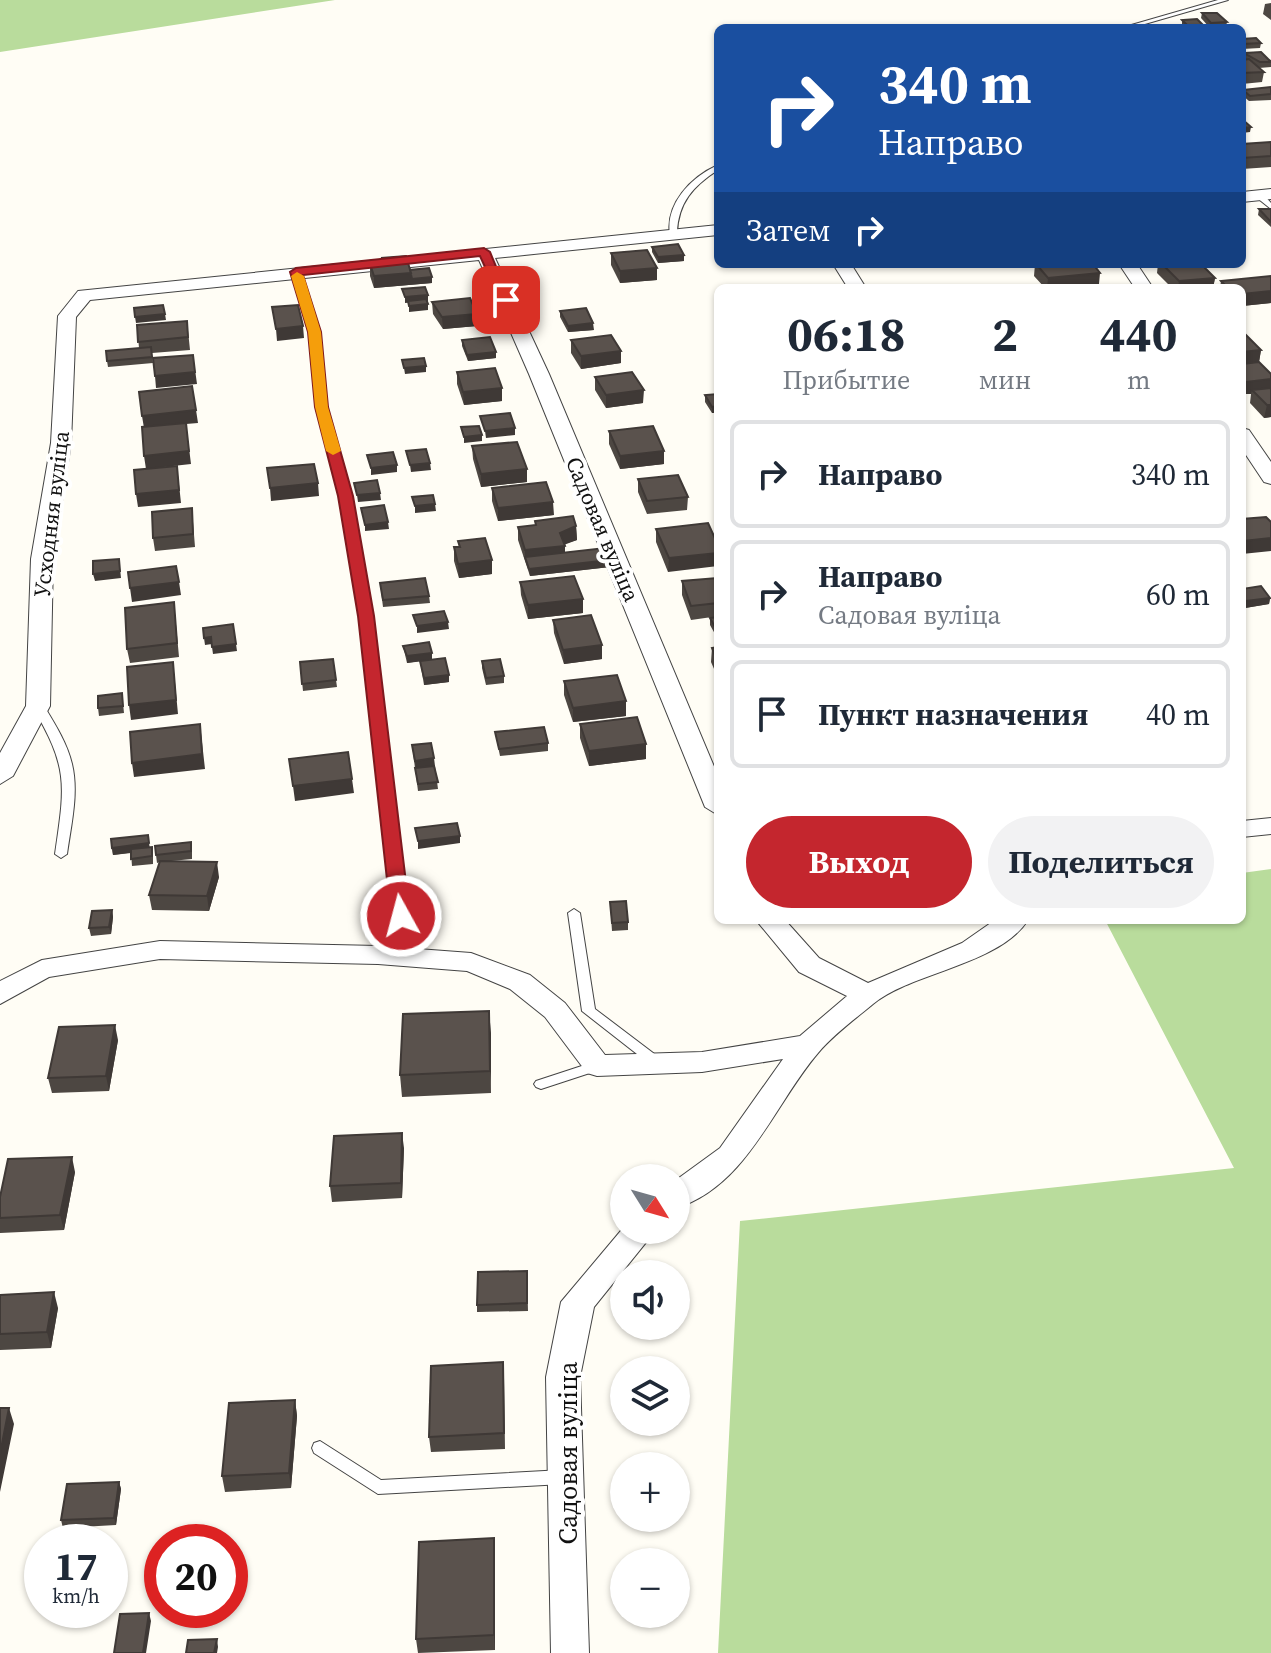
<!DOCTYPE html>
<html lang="ru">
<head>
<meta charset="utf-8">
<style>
	:root { --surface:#fff; --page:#f2f2f3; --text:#1f2937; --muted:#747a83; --line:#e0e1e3; --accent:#c4262e }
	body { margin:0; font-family:"Source Serif 4",serif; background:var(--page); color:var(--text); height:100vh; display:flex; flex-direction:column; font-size:30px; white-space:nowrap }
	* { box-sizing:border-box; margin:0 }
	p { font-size:26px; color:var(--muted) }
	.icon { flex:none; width:44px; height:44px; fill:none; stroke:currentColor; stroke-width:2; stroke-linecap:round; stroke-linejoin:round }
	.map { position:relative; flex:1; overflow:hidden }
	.side { position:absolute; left:714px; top:284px; width:532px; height:640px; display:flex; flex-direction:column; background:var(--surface); border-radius:12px; box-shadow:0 2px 6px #0004 }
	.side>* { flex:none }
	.guide { position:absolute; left:714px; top:24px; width:532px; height:244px; border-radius:12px; box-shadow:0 2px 6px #0004; background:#1a4fa0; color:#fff; overflow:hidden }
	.needle { width:52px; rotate:127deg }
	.controls { position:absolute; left:610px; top:1164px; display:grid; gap:16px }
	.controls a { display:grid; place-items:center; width:80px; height:80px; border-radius:50%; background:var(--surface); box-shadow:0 2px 6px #0004; font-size:40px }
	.speed { position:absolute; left:24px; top:1524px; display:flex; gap:16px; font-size:40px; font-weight:700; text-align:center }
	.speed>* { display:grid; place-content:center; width:104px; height:104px; border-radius:50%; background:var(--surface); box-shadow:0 2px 6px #0004; line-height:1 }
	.speed small { font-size:20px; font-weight:400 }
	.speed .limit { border:12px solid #d22; background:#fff; color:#111 }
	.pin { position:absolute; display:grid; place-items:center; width:68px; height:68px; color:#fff; margin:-34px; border-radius:16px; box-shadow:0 4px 12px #0006 }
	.me { position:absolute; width:88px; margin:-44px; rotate:353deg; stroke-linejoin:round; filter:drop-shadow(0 0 6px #0008) }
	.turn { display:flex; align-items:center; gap:28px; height:168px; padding:0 32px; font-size:36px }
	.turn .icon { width:104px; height:104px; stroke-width:2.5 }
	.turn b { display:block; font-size:56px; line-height:68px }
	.then { display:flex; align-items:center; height:76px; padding:0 32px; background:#0003; gap:16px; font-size:30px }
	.eta { display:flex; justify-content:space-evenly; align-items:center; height:136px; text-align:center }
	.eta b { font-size:48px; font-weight:700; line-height:56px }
	.primary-button { display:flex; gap:16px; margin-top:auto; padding:16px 32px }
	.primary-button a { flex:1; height:92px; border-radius:48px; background:var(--accent); color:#fff; font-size:32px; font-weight:700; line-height:92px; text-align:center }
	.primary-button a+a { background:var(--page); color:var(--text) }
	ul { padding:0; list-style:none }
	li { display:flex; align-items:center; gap:24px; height:108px; margin:0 16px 12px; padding:0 16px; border:4px solid var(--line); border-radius:12px }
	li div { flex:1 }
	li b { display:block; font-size:30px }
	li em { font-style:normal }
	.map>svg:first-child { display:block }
</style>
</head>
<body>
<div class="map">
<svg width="1271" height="1653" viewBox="0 0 1271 1653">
	<rect width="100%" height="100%" fill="#fffdf5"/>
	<path fill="#b9dc9c" d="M0,0H335L0,52Z
		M1271,869V1653H718L740,1221L1234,1168L1105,920H1242V873Z"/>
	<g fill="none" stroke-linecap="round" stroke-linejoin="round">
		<g stroke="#444" stroke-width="2">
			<path id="service" d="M1218,0H1228L1131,28H1121Z
				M718,165V170C693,186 678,203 677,233L670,235C665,204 691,177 718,165Z
				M1256,193H1262L1271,203V209L1256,197Z
				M293,270L300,272L318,332L327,407L351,496L371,616L407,916L428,958L422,962L416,958L395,916L361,616L341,496L317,407L310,332L292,272Z
				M38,703L44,706C55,724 67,743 72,764C79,793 71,825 67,854L61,858L55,854C65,785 69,768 32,706Z
				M574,909L580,913L595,1009L661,1059L663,1062L661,1065H651L582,1011L568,913Z
				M597,1061L602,1063L604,1066L602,1069L541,1089L536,1087L534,1084L536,1081Z
				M320,1441L381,1480L563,1470L569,1472L571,1477L569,1482L563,1484L378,1494L314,1453L312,1448L314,1443Z"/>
		</g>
		<g stroke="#444" stroke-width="2">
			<path id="minor" d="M1271,189V199L1242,202V192Z
				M718,225V235L495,258L549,374L718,776V815L705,807L529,374L479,260L90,300L76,317L71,443L53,559L50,706L13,776L0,784V753L26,706L31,559L51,443L58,316L78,291Z
				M833,264H851L866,288H848Z
				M1119,264H1137L1153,288H1135Z
				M1242,428L1249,430L1271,462V484L1264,482L1242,449Z
				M1271,818V834L1242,837V821Z
				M756,920H785L819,958L868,983L962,943L995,920H1028C999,965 910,973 873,1004C855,1019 833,1035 818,1053C774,1104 747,1186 676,1208V1180L720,1148L783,1059L702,1072L597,1076L587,1073L545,1017L510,989L467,971L378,964L160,959L49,977L0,1004V981L42,960L160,941L378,946L471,953L530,975L565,1003L605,1055L702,1052L800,1036L847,996L799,972Z
				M624,1227V1230H656L594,1307L580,1377L589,1653H551L546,1377L561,1302Z"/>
		</g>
		<use href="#service" fill="#fff" fill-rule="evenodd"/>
		<use href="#minor" fill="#fff" fill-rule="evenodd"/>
	</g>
	<path fill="#4d4742" d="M1271,3V20L1263,14L1265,4Z
		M1202,13L1227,22L1226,27L1210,28L1201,18Z
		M1182,20L1206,28H1184L1182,25Z
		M1242,39L1261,43L1260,48L1242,49Z
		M1244,53L1271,60V67L1259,68L1264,72L1262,82L1242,84V57L1246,59L1243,58Z
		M1271,87V100L1249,101L1242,95L1243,90Z
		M1271,142V167L1242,169V144Z
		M1259,209H1271V227L1258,215Z
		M652,247L684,255V261L658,263L652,252Z
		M611,253L657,280L620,283L611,265Z
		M382,258L410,270L432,283L374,288L370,276V264L382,263Z
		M1035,264L1099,284L1064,288H1045L1034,276Z
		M1158,264H1201L1215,278L1213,288H1172L1157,273Z
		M1271,276V303L1242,306V288H1220L1221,281Z
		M432,302L477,326L443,329L433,314Z
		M560,311L594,330L568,332L560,317Z
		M187,321L190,350L152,353L153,363L108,367L107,361L139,348L137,325Z
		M1242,331L1261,350L1259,362L1271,417L1264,418L1250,403L1251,394H1243L1242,393Z
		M462,340L496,352V358L468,361L462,346Z
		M571,340L621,351V363L581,369L571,353Z
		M457,372L502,388V401L464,405L457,384Z
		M595,377L643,403L606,408L595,390Z
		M718,394V413H712L705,402V395Z
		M609,431L664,464L620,469L609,444Z
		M472,446L527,469V482L481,487L473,459Z
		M638,479L688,497L687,510L647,514L638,492Z
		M492,488L554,515L498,521L492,501Z
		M535,521L576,526L577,540L564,544L565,552L610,567L530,576L518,540V527L535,525Z
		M193,522L195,547L155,551L153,538Z
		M708,523L668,572L656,542V529Z
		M458,541L492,574L459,578L454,561V547H459Z
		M682,581H718V634H715L710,625V618L712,617L691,620L682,595Z
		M520,582L583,613L528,619L521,595Z
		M380,583L429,596L430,603L383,607Z
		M1242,589L1270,598L1269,604L1245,608L1242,604Z
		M174,602L179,657L130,663L127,649Z
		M553,620L602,645V659L564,664L554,633Z
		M403,646L432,653V659L449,675V682L424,685L420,661L407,663Z
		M718,647V678L711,662L712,648Z
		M333,659L337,687L303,691L300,662Z
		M482,661L504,676V683L486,685L482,668Z
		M564,681L626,716L573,722L564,695Z
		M122,693L124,713L99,716L98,708Z
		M580,724L646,744V759L589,766L580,738Z
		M495,732L548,743V751L500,756Z
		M412,745L435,766L438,789L418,791Z
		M150,847L153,855V864L132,866L131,853L113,855L112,848Z
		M192,849V859L171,861L219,877L209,911L152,910L149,895L160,862L157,863L156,855Z
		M610,902L628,922V930L612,931Z
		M112,910L113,917L111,934L91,936L89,928Z
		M489,1011L491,1093L402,1097L400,1075Z
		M118,1040L109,1091L52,1093L48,1078Z
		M404,1148L402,1198L332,1202L330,1186Z
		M75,1172L64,1230L0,1233V1197Z
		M527,1271L528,1311L477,1312V1305Z
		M0,1295L58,1308L51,1348L0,1350Z
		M504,1378L505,1449L431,1452L429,1437Z
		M295,1400L297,1416L291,1488L225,1492L222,1476Z
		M119,1482L121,1489L116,1525L63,1528L61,1520Z
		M495,1554V1650L418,1653L416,1639Z"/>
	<path fill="#3f3936" d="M1251,127L1250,132L1242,133V128Z
		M684,255V261L658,263V257Z
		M657,268V280L620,283V271Z
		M411,273L432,277V283L374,288V276Z
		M1100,273L1099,284L1064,288H1047L1048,278Z
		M1215,278L1213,288H1178L1179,281Z
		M1271,291V303L1242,306V294Z
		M428,295V301L405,303V297Z
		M428,304V310L409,312V306Z
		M165,314L166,320L136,323L135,317Z
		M477,314V326L443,329L442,317Z
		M593,323L594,330L568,332V326Z
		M303,326L304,338L277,341L276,329Z
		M1261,350L1259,362L1242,364V352Z
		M621,351V363L581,369V356Z
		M496,352V358L468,361L467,355Z
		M193,355L197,384L156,388L155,376Z
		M426,366V372L405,374L404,368Z
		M1271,379V391L1252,390L1251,394H1243L1246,382Z
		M502,388V401L464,405L463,392Z
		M644,390L643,403L606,408V395Z
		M1267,405H1271V417L1264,418Z
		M718,406V413H712V407Z
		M196,410L198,423L186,424L191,464L146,469L144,456V428L142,416Z
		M515,428V435L486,438L485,431Z
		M482,435V441L464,443V437Z
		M664,451V464L620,469V456Z
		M430,463L431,470L411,472L410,465Z
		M397,465V472L371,475V468Z
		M177,466L181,503L138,507L136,494Z
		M527,469V482L481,487V474Z
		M318,483L319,496L271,501L270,488Z
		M380,493L381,500L358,502L357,495Z
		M553,502L554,515L498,521V508Z
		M435,504L436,511L415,513V506Z
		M388,522L389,529L365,531V525Z
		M576,526L577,540L561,546L560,533Z
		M1271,538V551L1242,554L1243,541Z
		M565,546V559L525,557V550Z
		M718,553V566L668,572L669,558Z
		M119,559L121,578L95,581L93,574Z
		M492,560V574L459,578L458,564Z
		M610,560V567L530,576L529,569Z
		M179,582L181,595L132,602L130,588Z
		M1270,598L1269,604L1245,608L1246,601Z
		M583,599V613L528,619V605Z
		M448,622L449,629L417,633V626Z
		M715,627H718V634H715Z
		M211,637L212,644L205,645L204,638Z
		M236,644L237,651L213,654L212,647Z
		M602,645V659L564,664L563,650Z
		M432,653V660L407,663V656Z
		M173,662L178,714L131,720L129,705Z
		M449,675V682L424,685V678Z
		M626,701V716L573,722V708Z
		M200,724L205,769L134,777L132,763Z
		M646,744V759L589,766V751Z
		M434,758L435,766L416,768L415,761Z
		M352,779L354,793L295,801L293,786Z
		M148,835L150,850L113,855L112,848Z
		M460,836V843L418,849V841Z
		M217,862L219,877L209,911L207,896Z
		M112,910L113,917L111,934L109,927Z
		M489,1011L491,1033V1093L490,1071Z
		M115,1025L118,1040L109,1091L106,1076Z
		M402,1133L404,1148L402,1198L401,1183Z
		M72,1157L75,1172L64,1230L60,1215Z
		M54,1292L58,1308L51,1348L47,1332Z
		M295,1400L297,1416L291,1488L289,1473Z
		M9,1408L14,1424L0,1492V1454Z
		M119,1482L121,1489L116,1525L114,1518Z
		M494,1538L495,1554V1650L494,1635Z
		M149,1613L151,1621L146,1653H143Z
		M217,1639L218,1647L217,1653H214Z"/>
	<path fill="#5a524d" stroke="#3f3936" stroke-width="2" d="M1202,13H1217L1227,22L1211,23Z
		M1197,19L1206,28H1190L1182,20Z
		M1256,38L1261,43L1242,44V39Z
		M1261,52L1271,62H1260L1244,53Z
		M1249,59L1264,72L1242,73V60Z
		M1271,87V94L1250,96L1243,90Z
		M1242,120H1243L1251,127L1242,128Z
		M1271,142V156L1242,158V144Z
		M1259,209H1271V222Z
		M678,244L684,255L658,257L652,247Z
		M647,250L657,268L620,271L611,253Z
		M406,256L411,273L374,276L370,264L383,263L382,258Z
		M1036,264H1093L1100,273L1048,278Z
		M1162,264H1201L1215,278L1179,281Z
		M429,268L432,277L412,279L410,270Z
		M1271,276V291L1242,294V288H1228L1221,281Z
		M425,287L428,295L405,297L402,289Z
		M470,298L477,314L442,317L432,302Z
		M426,299L428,304L409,306L408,301Z
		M163,305L165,314L135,317L134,308Z
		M298,305L303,326L276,329L272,307Z
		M586,308L593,323L568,326L560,311Z
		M187,321L188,337L138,342L137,325Z
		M1242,331L1261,350L1242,352Z
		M611,335L621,351L581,356L571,340Z
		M490,337L496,352L467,355L462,340Z
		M151,347L152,357L107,361L106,351Z
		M193,355L195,372L155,376L153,358Z
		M424,358L426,366L404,368L402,360Z
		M1259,362L1271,374V379L1246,382L1242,378V364Z
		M495,368L502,388L463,392L457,372Z
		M632,372L644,390L606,395L595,377Z
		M192,386L196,410L142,416L139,392Z
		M1271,388V405H1267L1252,390Z
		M718,394V406L712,407L705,395Z
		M510,413L515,428L485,431L480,416Z
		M186,423L189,451L144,456L142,427Z
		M479,426L482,435L464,437L461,427Z
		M653,426L664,451L620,456L609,431Z
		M517,442L527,469L481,474L472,446Z
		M426,449L430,463L410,465L406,451Z
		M393,452L397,465L371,468L367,455Z
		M314,464L318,483L270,488L267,468Z
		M177,466L179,490L136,494L134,470Z
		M678,475L688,497L647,501L638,479Z
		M377,480L380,493L357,495L354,483Z
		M546,482L553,502L498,508L492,488Z
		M433,495L435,504L415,506L412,497Z
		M384,505L388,522L365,525L361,508Z
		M192,508L193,534L153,538L152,512Z
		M573,516L576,526L560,533L565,546L525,550L518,527L536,525L535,521Z
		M1266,517L1271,522V538L1243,541L1242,539V519Z
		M708,523L718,545V553L669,558L656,529Z
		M485,538L492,560L458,564L454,547H460L458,541Z
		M605,548L610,560L529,569L525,557Z
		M119,559L120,571L93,574V561Z
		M176,566L179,582L130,588L128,572Z
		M574,576L583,599L528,605L520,582Z
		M425,578L429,596L383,600L380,583Z
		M717,578L718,603L691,606L682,581Z
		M1261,586L1270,598L1246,601L1242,596V589Z
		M174,602L177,643L127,649L125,608Z
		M444,611L448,622L417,626L413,615Z
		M591,615L602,645L563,650L553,620Z
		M718,617V627H715L710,618Z
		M233,624L236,644L212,647L211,637L204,638L203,628Z
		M429,642L432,653L407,656L403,646Z
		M718,647V663L712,648Z
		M445,658L449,675L424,678L420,661Z
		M333,659L336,680L302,684L300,662Z
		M500,659L504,676L486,678L482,661Z
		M173,662L176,700L129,705L127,667Z
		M617,675L626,701L573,708L564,681Z
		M122,693L123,706L98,708V696Z
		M637,717L646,744L589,751L580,724Z
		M200,724L202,754L132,763L130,732Z
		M544,727L548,743L499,749L495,732Z
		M431,743L434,758L415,761L412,745Z
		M348,752L352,779L293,786L289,759Z
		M434,766L438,782L418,784L415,768Z
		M457,823L460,836L418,841L415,828Z
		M148,835L149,843L112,848L111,839Z
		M191,842V851L156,855L155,846Z
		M152,847V856L131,859V849Z
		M160,861L217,862L207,896L149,895Z
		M626,901L628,922L612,923L610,902Z
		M112,910L109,927L89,928L92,911Z
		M489,1011L490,1071L400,1075L403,1014Z
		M115,1025L106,1076L48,1078L59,1027Z
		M402,1133L401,1183L330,1186L334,1136Z
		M72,1157L60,1215L0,1218V1197L8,1159Z
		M527,1271V1303L477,1305L478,1272Z
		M54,1292L47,1332L0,1334V1295Z
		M503,1362L504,1433L429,1437L431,1366Z
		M295,1400L289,1473L222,1476L229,1403Z
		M0,1408H9L0,1454Z
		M119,1482L114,1518L61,1520L67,1484Z
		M494,1538V1635L416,1639L419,1542Z
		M149,1613L143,1653H114L120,1614Z
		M217,1639L214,1653H186L188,1640Z"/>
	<path fill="#c4262e" stroke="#7f191e" stroke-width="2" d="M484,248L490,252L511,303L500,300L480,256L303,275L321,332L328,407L353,496L374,616L410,916L401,922L391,916L358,616L338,496L315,407L308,332L290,272L296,268Z"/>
	<path fill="#f59e0b" d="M297,272L304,276L321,332L328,407L341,451L333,455L326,451L315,407L308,332L291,276Z"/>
	<g text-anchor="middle" stroke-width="8" stroke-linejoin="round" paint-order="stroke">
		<g font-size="22" fill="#111" stroke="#fff">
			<text transform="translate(51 514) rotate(-83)" y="8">Усходняя вуліца</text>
			<text transform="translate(603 529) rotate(67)" y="8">Садовая вуліца</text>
		</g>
		<g font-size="26" fill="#111" stroke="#fff">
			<text transform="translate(568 1453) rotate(-90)" y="9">Садовая вуліца</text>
		</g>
	</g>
</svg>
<div class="controls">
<a><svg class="needle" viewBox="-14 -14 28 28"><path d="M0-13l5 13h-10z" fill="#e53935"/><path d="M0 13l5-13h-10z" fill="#747a83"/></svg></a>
<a><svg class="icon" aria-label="sound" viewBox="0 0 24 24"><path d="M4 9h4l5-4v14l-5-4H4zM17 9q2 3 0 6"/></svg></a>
<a><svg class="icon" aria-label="layers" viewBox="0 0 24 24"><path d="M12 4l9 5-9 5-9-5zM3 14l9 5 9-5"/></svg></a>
<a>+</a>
<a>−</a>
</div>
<div class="speed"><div>17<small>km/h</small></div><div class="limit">20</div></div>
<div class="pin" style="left:506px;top:300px;background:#d93025"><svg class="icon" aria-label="arrive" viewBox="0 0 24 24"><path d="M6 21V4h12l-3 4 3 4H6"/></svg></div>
<svg class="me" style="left:401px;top:916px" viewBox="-20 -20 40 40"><circle r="17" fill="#c4262e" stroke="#fff" stroke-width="3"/><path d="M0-11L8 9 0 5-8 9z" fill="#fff"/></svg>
<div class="guide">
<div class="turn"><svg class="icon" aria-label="right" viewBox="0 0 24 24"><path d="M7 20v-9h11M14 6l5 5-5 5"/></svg><div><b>340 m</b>Направо</div></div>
<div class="then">Затем<svg class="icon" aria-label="right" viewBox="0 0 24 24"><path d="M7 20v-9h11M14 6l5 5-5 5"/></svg></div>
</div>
<section class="side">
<div class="eta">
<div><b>06:18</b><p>Прибытие</p></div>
<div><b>2</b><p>мин</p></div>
<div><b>440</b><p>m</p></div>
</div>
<ul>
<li><svg class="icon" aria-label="right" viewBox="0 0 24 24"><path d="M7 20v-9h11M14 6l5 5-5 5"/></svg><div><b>Направо</b></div><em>340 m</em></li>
<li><svg class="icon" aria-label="right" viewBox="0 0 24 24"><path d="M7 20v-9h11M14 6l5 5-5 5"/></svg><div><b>Направо</b><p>Садовая вуліца</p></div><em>60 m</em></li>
<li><svg class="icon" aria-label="arrive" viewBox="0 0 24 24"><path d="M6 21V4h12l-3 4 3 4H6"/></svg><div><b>Пункт назначения</b></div><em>40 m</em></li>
</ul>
<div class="primary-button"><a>Выход</a><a>Поделиться</a></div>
</section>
</div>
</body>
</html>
